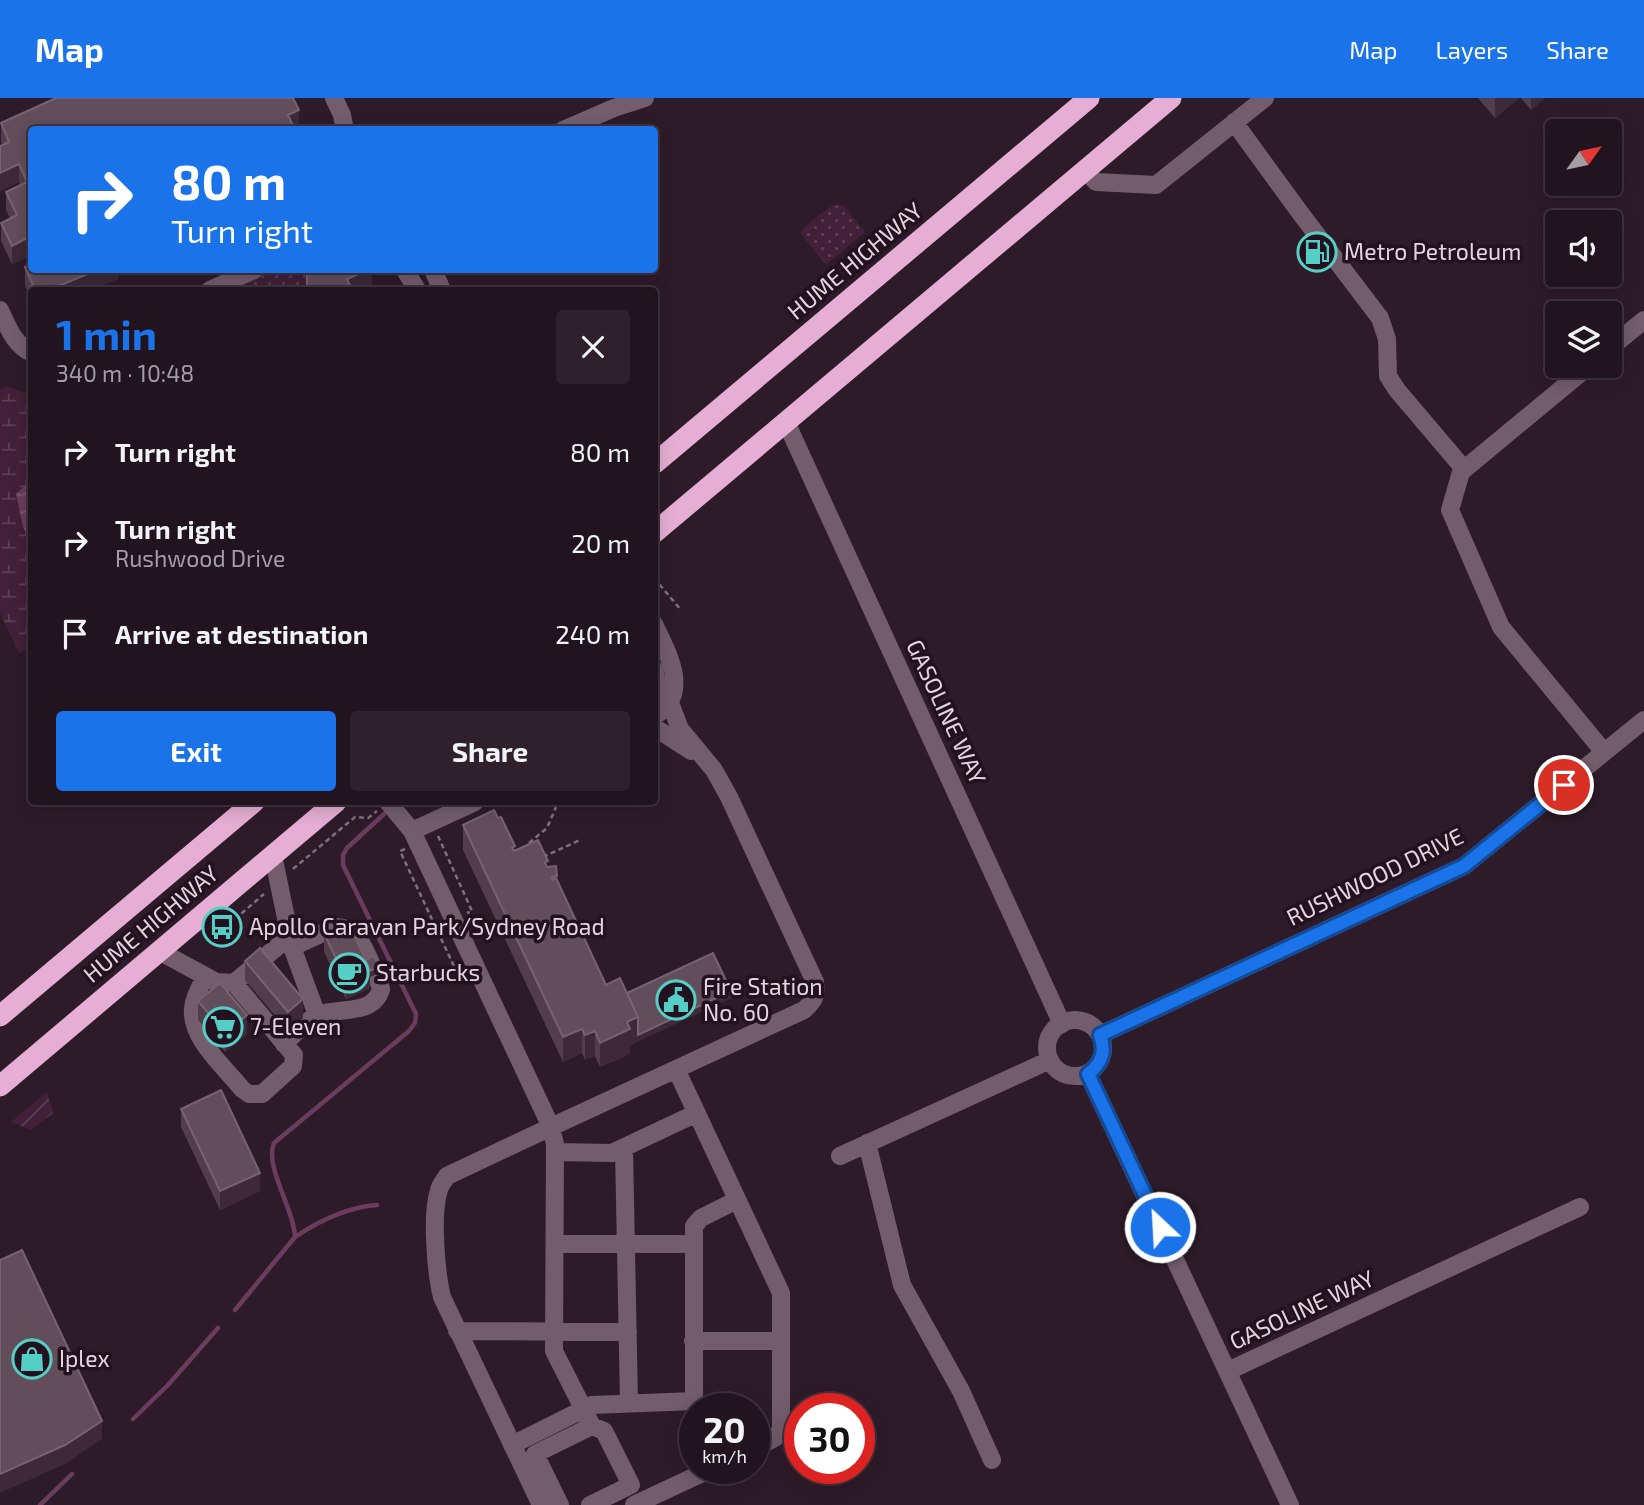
<!DOCTYPE html>
<html lang="en">
<head>
<meta charset="utf-8">
<style>
	:root { --surface:#22141f; --page:#2e212c; --text:#f1f3f6; --muted:#a29ea4; --line:#3f333d; --accent:#1a73e8 }
	body { margin:0; font-family:"Exo 2",sans-serif; background:var(--page); color:var(--text); height:100vh; display:flex; flex-direction:column; font-size:26px; white-space:nowrap }
	* { box-sizing:border-box; margin:0 }
	p { font-size:23px; color:var(--muted) }
	.icon { flex:none; width:38px; height:38px; fill:none; stroke:currentColor; stroke-width:2; stroke-linecap:round; stroke-linejoin:round }
	.map { position:relative; flex:1; overflow:hidden }
	.side { position:absolute; left:28px; top:189px; width:630px; height:518px; display:flex; flex-direction:column; background:var(--surface); border-radius:7px; box-shadow:0 4px 18px #0003,0 0 0 2px var(--line) }
	.side>* { flex:none }
	.hud { position:absolute; left:28px; top:28px; width:630px; height:147px; border-radius:7px; box-shadow:0 4px 18px #0003,0 0 0 2px var(--line); background:#1a73e8; color:#fff; overflow:hidden }
	.needle { width:46px; rotate:57deg }
	.tools { position:absolute; left:1545px; top:21px; display:grid; gap:14px }
	.tools a { display:grid; place-items:center; width:77px; height:77px; border-radius:7px; background:var(--surface); box-shadow:0 4px 18px #0003,0 0 0 2px var(--line); font-size:35px }
	.speed { position:absolute; left:679px; top:1295px; display:flex; gap:14px; font-size:35px; font-weight:700; text-align:center }
	.speed>* { display:grid; place-content:center; width:91px; height:91px; border-radius:50%; background:var(--surface); box-shadow:0 4px 18px #0003,0 0 0 2px var(--line); line-height:1 }
	.speed small { font-size:18px; font-weight:400 }
	.speed .limit { border:10px solid #d22; background:#fff; color:#111 }
	.pin { position:absolute; display:grid; place-items:center; width:60px; height:60px; color:#fff; margin:-30px; border:4px solid #fff; border-radius:50%; box-shadow:0 2px 7px #0007 }
	.me { position:absolute; width:77px; margin:-38px; rotate:335deg; stroke-linejoin:round; filter:drop-shadow(0 0 5px #0008) }
	.turn { display:flex; align-items:center; gap:24px; height:147px; padding:0 28px; font-size:32px }
	.turn .icon { width:91px; height:91px; stroke-width:2.5 }
	.turn b { display:block; font-size:49px; line-height:60px }
	.round { display:grid; place-items:center; flex:none; width:74px; height:74px; border-radius:7px; background:var(--page) }
	.summary { display:flex; align-items:center; justify-content:space-between; height:119px; padding:0 28px }
	h1 { font-size:42px; font-weight:700; line-height:52px; color:var(--accent) }
	.cta { display:flex; gap:14px; margin-top:auto; padding:14px 28px }
	.cta a { flex:1; height:80px; border-radius:7px; background:var(--accent); color:#fff; font-size:28px; font-weight:700; line-height:80px; text-align:center }
	.cta a+a { background:var(--page); color:var(--text) }
	ul { padding:0; list-style:none }
	li { display:flex; align-items:center; gap:21px; height:91px; padding:0 28px }
	li div { flex:1 }
	li b { display:block; font-size:26px }
	li em { font-style:normal }
	header { display:flex; align-items:center; gap:42px; box-sizing:border-box; height:98px; padding:0 35px; background:var(--accent); color:#fff }
	header strong { font-size:33px }
	nav { display:flex; gap:38px; margin-inline-start:auto; font-size:24px }
	.map>svg:first-child { display:block }
</style>
</head>
<body>
<header>
<strong>Map</strong>
<nav><a>Map</a><a>Layers</a><a>Share</a></nav>
</header>
<div class="map">
<svg width="1644" height="1407" viewBox="0 0 1644 1407">
	<defs>
		<pattern id="grass-dots" width="8" height="8" patternUnits="userSpaceOnUse" patternTransform="scale(1.75)"><rect width="8" height="8" fill="#422039"/><path d="M2 2h.1M6 6h.1" fill="none" stroke="#5d4055" stroke-width="1.8" stroke-linecap="round"/></pattern>
		<pattern id="wetland-marsh" width="20" height="14" patternUnits="userSpaceOnUse" patternTransform="scale(1.75)"><rect width="20" height="14" fill="#422039"/><path d="M1 5h8M5 5V1M11 12h8M15 12V8" fill="none" stroke="#5d4055"/></pattern>
		<pattern id="garden-furrows" width="10" height="10" patternUnits="userSpaceOnUse" patternTransform="scale(1.75)"><rect width="10" height="10" fill="#422039"/><path d="M-1 1l2-2M0 10L10 0M9 11l2-2" fill="none" stroke="#5d4055"/></pattern>
		<pattern id="water-waves" width="16" height="10" patternUnits="userSpaceOnUse" patternTransform="scale(1.75)"><rect width="16" height="10" fill="#6b3c5e"/><path d="M0 5q4-4 8 0t8 0" fill="none" stroke="#805775"/></pattern>
	</defs>
	<rect width="100%" height="100%" fill="#2e1b29"/>
	<path fill="url(#grass-dots)" d="M833,107L844,108L865,134L826,167L800,135L810,124Z
		M274,172H305L307,192H248L246,189L249,184Z"/>
	<path fill="url(#wetland-marsh)" d="M8,289L31,297V549L19,555L0,515V292Z"/>
	<path fill="url(#garden-furrows)" d="M47,994L53,1015L31,1032L11,1024Z"/>
	<path fill="url(#water-waves)" d="M31,382V444L23,429L16,396Z"/>
	<g fill="none" stroke-linecap="round" stroke-linejoin="round">
		<path stroke="#6b3c5e" stroke-width="4.5" d="M295,1139C319,1123 349,1109 377,1107
			M235,1212L295,1139C294,1111 264,1068 274,1045L409,933L415,925L416,916L343,767V757L347,750L384,716
			M133,1321L168,1287L218,1230
			M40,1407L72,1376"/>
		<path stroke="#81707c" stroke-width="2.5" stroke-dasharray="5 3.5" stroke-linecap="butt" d="M654,480L681,512
			M438,738L472,813L467,815
			M529,745L547,730L556,709
			M405,751L400,753L460,881L464,880
			M543,759L580,742
			M293,771L355,719L368,720L377,713
			M235,821L264,796"/>
		<path stroke="#735d6c" stroke-width="18" d="M334,0L342,17L345,32
			M1234,24L1301,116L1380,220L1387,241L1388,278L1397,292L1464,371
			M563,32L614,10L645,0
			M1085,72L1096,84L1156,87L1265,0
			M405,172L417,192
			M433,172L442,192
			M210,192L254,172
			M0,212C8,229 14,247 32,255
			M1610,250L1644,222
			M1589,268L1461,374L1450,412L1501,529L1604,654
			M786,324L1062,926
			M654,526C668,555 692,597 654,618
			M654,571L658,590L654,606
			M654,629L691,653
			M388,704L412,733
			M475,704L412,733L551,1029L804,912C814,903 817,897 815,884L729,699L714,672L680,631L670,605
			M273,757L292,849L317,917
			M292,849L336,829C358,830 363,848 371,865
			M159,853L216,884L234,885L294,957L293,968L262,996H249L242,991C225,969 190,941 193,910C194,899 200,889 205,879
			M234,885L290,838
			M1047 950a28 28 0 1 1 56 0a28 28 0 1 1-56 0Z
			M1100,937L1464,768L1644,622
			M284,946C294,937 306,922 318,917C338,909 374,918 381,891L376,876
			M676,971L781,1195V1331L776,1339L754,1351
			M1088,976L1290,1407
			M867,1045L902,1187L961,1293L992,1362
			M624,1050L629,1305
			M555,1054L612,1055L697,1015
			M840,1058L1050,962
			M555,1146H693
			M457,1233L628,1234
			M693,1243H781
			M1228,1273L1580,1109
			M698,1311L694,1303V1128L701,1120L737,1102
			M512,1347L592,1307L694,1303
			M541,1407L442,1199C436,1175 431,1116 439,1092C440,1087 444,1083 447,1078L551,1029L555,1046L554,1253L592,1328
			M560,1407L535,1356L592,1328L604,1333L631,1387L590,1407
			M634,1407L713,1370"/>
		<path stroke="#e6aed4" stroke-width="21" d="M654,366L1089,0
			M654,435L1171,0
			M0,918L254,704
			M0,988L336,704"/>
	</g>
	<path fill="#523d4b" d="M1478,0H1519L1495,20Z
		M1521,0H1545L1531,12Z
		M1,25L299,31L32,32V172H118V181L91,192H32V210L30,207V198L25,188V169L31,167L27,159L12,166L1,143V125L10,120L6,112V94L20,87L19,84L0,93V48L2,47L1,44Z
		M498,720L515,753L548,769L556,768L557,782L606,887L627,895L731,900L630,947V956L600,969L595,958L585,962L582,955L563,964L463,752V727Z
		M324,835L366,862L379,875L370,879V890L346,901L324,854Z
		M245,863L303,920L288,933L245,882Z
		M198,903L247,936L225,954L198,922Z
		M181,1011L260,1093L220,1112L181,1029Z"/>
	<path fill="#3d2937" d="M1495,0H1519L1495,20Z
		M1531,0H1545L1531,12Z
		M299,12V31L288,32V17Z
		M19,66V84L0,93V75Z
		M27,140V159L12,166V148Z
		M97,172H118V181L91,192H54V190Z
		M367,172H372V188L362,192H347V181Z
		M379,869V875L370,879V890L346,901V882L370,871Z
		M731,893V900L630,947V956L600,969V945L627,924L638,919Z
		M303,901V920L288,933V914Z
		M247,917V936L225,954V936Z
		M582,931V955L563,964V939Z
		M595,933V958L585,962V937Z
		M260,1075V1093L220,1112V1093Z
		M102,1323V1341L65,1366L0,1395V1376Z"/>
	<path fill="#624e5b" stroke="#76636f" stroke-width="2" d="M56,0H293L299,12L288,17L295,32H32V150L27,140L12,148L1,125L17,117L6,94L27,84L19,66L0,75V48L9,44L1,25Z
		M32,166V172H97L54,190L55,192H32L30,189L33,187L25,169Z
		M313,172H367L347,181L352,192H305L307,191V174Z
		M494,712L498,720L501,719L515,748L512,750L514,753L538,742L548,763L545,764L547,769L556,768L557,778L552,779L553,782L556,780L606,887L620,880L638,919L627,924L630,931L600,945L595,933L585,937L582,931L563,939L463,727Z
		M348,824L370,871L346,882L324,835Z
		M260,850L303,901L288,914L245,863Z
		M713,855L731,893L638,937V919L627,895Z
		M374,858L379,869L370,873L366,862Z
		M220,885L247,917L225,936L198,903Z
		M221,992L260,1075L220,1093L181,1011Z
		M22,1152L102,1323L65,1347L0,1376V1162Z"/>
	<g fill="none" stroke-linecap="round" stroke-linejoin="round">
		<g stroke="#114b97" stroke-width="18">
			<path id="route" d="M1160,1129L1088,976C1102,965 1106,954 1100,937L1464,768L1564,687"/>
		</g>
		<use href="#route" stroke="#1a73e8" stroke-width="12"/>
	</g>
	<defs>
		<g id="fuel-ring" transform="scale(2.0125)"><circle r="9.5" fill="#24111f" stroke="#55cec5" stroke-width="1.5"/><path d="M-5.5-6h7V0h2V4h1.3V-2.5L3-4.5l.8-.8L6-3V5H2.5V1h-1V6h-7ZM-4.2-4.7v3.2H.2V-4.7Z" fill="#55cec5"/></g>
		<g id="bus-ring" transform="scale(2.0125)"><circle r="9.5" fill="#24111f" stroke="#55cec5" stroke-width="1.5"/><path d="M-5-6H5V4H4V6H2V4H-2V6H-4V4H-5ZM-3.5-4V0h7V-4ZM-3.5 1.2v1.5H-2V1.2ZM2 1.2v1.5H3.5V1.2Z" fill="#55cec5"/></g>
		<g id="cafe-ring" transform="scale(2.0125)"><circle r="9.5" fill="#24111f" stroke="#55cec5" stroke-width="1.5"/><path d="M-5.5-4.5H6V0H3Q3 3.5 0 3.5H-2.5Q-5.5 3.5-5.5 0ZM3-3.2v2h1.7v-2ZM-6 4.5H4V6H-6Z" fill="#55cec5"/></g>
		<g id="civic-ring" transform="scale(2.0125)"><circle r="9.5" fill="#24111f" stroke="#55cec5" stroke-width="1.5"/><path d="M-.6-6.5H3V-4.5H.6V-3L4-1V1h2V6H-6V1h2V-1L-.6-3ZM-1.2 2.5V6h2.4V2.5Z" fill="#55cec5"/></g>
		<g id="supermarket-ring" transform="scale(2.0125)"><circle r="9.5" fill="#24111f" stroke="#55cec5" stroke-width="1.5"/><path d="M-6-5.5h2.5l.6 2H6L4.5 2H-2.5L-4.4-4H-6ZM-1.5 3.2a1.3 1.3 0 1 0 .1 0ZM3 3.2a1.3 1.3 0 1 0 .1 0Z" fill="#55cec5"/></g>
		<g id="shop-ring" transform="scale(2.0125)"><circle r="9.5" fill="#24111f" stroke="#55cec5" stroke-width="1.5"/><path d="M-5-2.5h2.3a2.7 3.5 0 0 1 5.4 0H5L5.5 6h-11ZM-1.5-2.5h3a1.5 2.3 0 0 0-3 0Z" fill="#55cec5"/></g>
	</defs>
	<g fill-rule="evenodd">
		<use href="#fuel-ring" x="1317" y="154"/>
		<use href="#bus-ring" x="222" y="829"/>
		<use href="#cafe-ring" x="349" y="875"/>
		<use href="#civic-ring" x="676" y="902"/>
		<use href="#supermarket-ring" x="223" y="929"/>
		<use href="#shop-ring" x="32" y="1261"/>
	</g>
	<g text-anchor="middle" stroke-width="7" stroke-linejoin="round" paint-order="stroke">
		<g font-size="23" fill="#e3d5de" stroke="#24111f" text-anchor="start">
			<text x="1344" y="162">Metro Petroleum</text>
			<text x="249" y="837">Apollo Caravan Park/Sydney Road</text>
			<text x="376" y="883">Starbucks</text>
			<text x="703" y="897">Fire Station<tspan x="703" dy="26">No. 60</tspan></text>
			<text x="250" y="937">7-Eleven</text>
			<text x="59" y="1269">Iplex</text>
		</g>
		<g font-size="23" fill="#e3d5de" stroke="#24111f">
			<text transform="translate(855 163) rotate(-40)" y="8">HUME HIGHWAY</text>
			<text transform="translate(946 614) rotate(65)" y="8">GASOLINE WAY</text>
			<text transform="translate(1375 779) rotate(-26)" y="8">RUSHWOOD DRIVE</text>
			<text transform="translate(151 826) rotate(-40)" y="8">HUME HIGHWAY</text>
			<text transform="translate(1302 1212) rotate(-25)" y="8">GASOLINE WAY</text>
		</g>
	</g>
</svg>
<div class="tools">
<a><svg class="needle" viewBox="-14 -14 28 28"><path d="M0-13l5 13h-10z" fill="#e53935"/><path d="M0 13l5-13h-10z" fill="#a29ea4"/></svg></a>
<a><svg class="icon" aria-label="sound" viewBox="0 0 24 24"><path d="M4 9h4l5-4v14l-5-4H4zM17 9q2 3 0 6"/></svg></a>
<a><svg class="icon" aria-label="layers" viewBox="0 0 24 24"><path d="M12 4l9 5-9 5-9-5zM3 14l9 5 9-5"/></svg></a>
</div>
<div class="speed"><div>20<small>km/h</small></div><div class="limit">30</div></div>
<div class="pin" style="left:1564px;top:687px;background:#d93025"><svg class="icon" aria-label="arrive" viewBox="0 0 24 24"><path d="M6 21V4h12l-3 4 3 4H6"/></svg></div>
<svg class="me" style="left:1160px;top:1129px" viewBox="-20 -20 40 40"><circle r="17" fill="#1a73e8" stroke="#fff" stroke-width="3"/><path d="M0-11L8 9 0 5-8 9z" fill="#fff"/></svg>
<div class="hud">
<div class="turn"><svg class="icon" aria-label="right" viewBox="0 0 24 24"><path d="M7 20v-9h11M14 6l5 5-5 5"/></svg><div><b>80 m</b>Turn right</div></div>
</div>
<section class="side">
<div class="summary"><div><h1>1 min</h1><p>340 m · 10:48</p></div><a class="round"><svg class="icon" aria-label="close" viewBox="0 0 24 24"><path d="M6 6l12 12M18 6L6 18"/></svg></a></div>
<ul>
<li><svg class="icon" aria-label="right" viewBox="0 0 24 24"><path d="M7 20v-9h11M14 6l5 5-5 5"/></svg><div><b>Turn right</b></div><em>80 m</em></li>
<li><svg class="icon" aria-label="right" viewBox="0 0 24 24"><path d="M7 20v-9h11M14 6l5 5-5 5"/></svg><div><b>Turn right</b><p>Rushwood Drive</p></div><em>20 m</em></li>
<li><svg class="icon" aria-label="arrive" viewBox="0 0 24 24"><path d="M6 21V4h12l-3 4 3 4H6"/></svg><div><b>Arrive at destination</b></div><em>240 m</em></li>
</ul>
<div class="cta"><a>Exit</a><a>Share</a></div>
</section>
</div>
</body>
</html>
